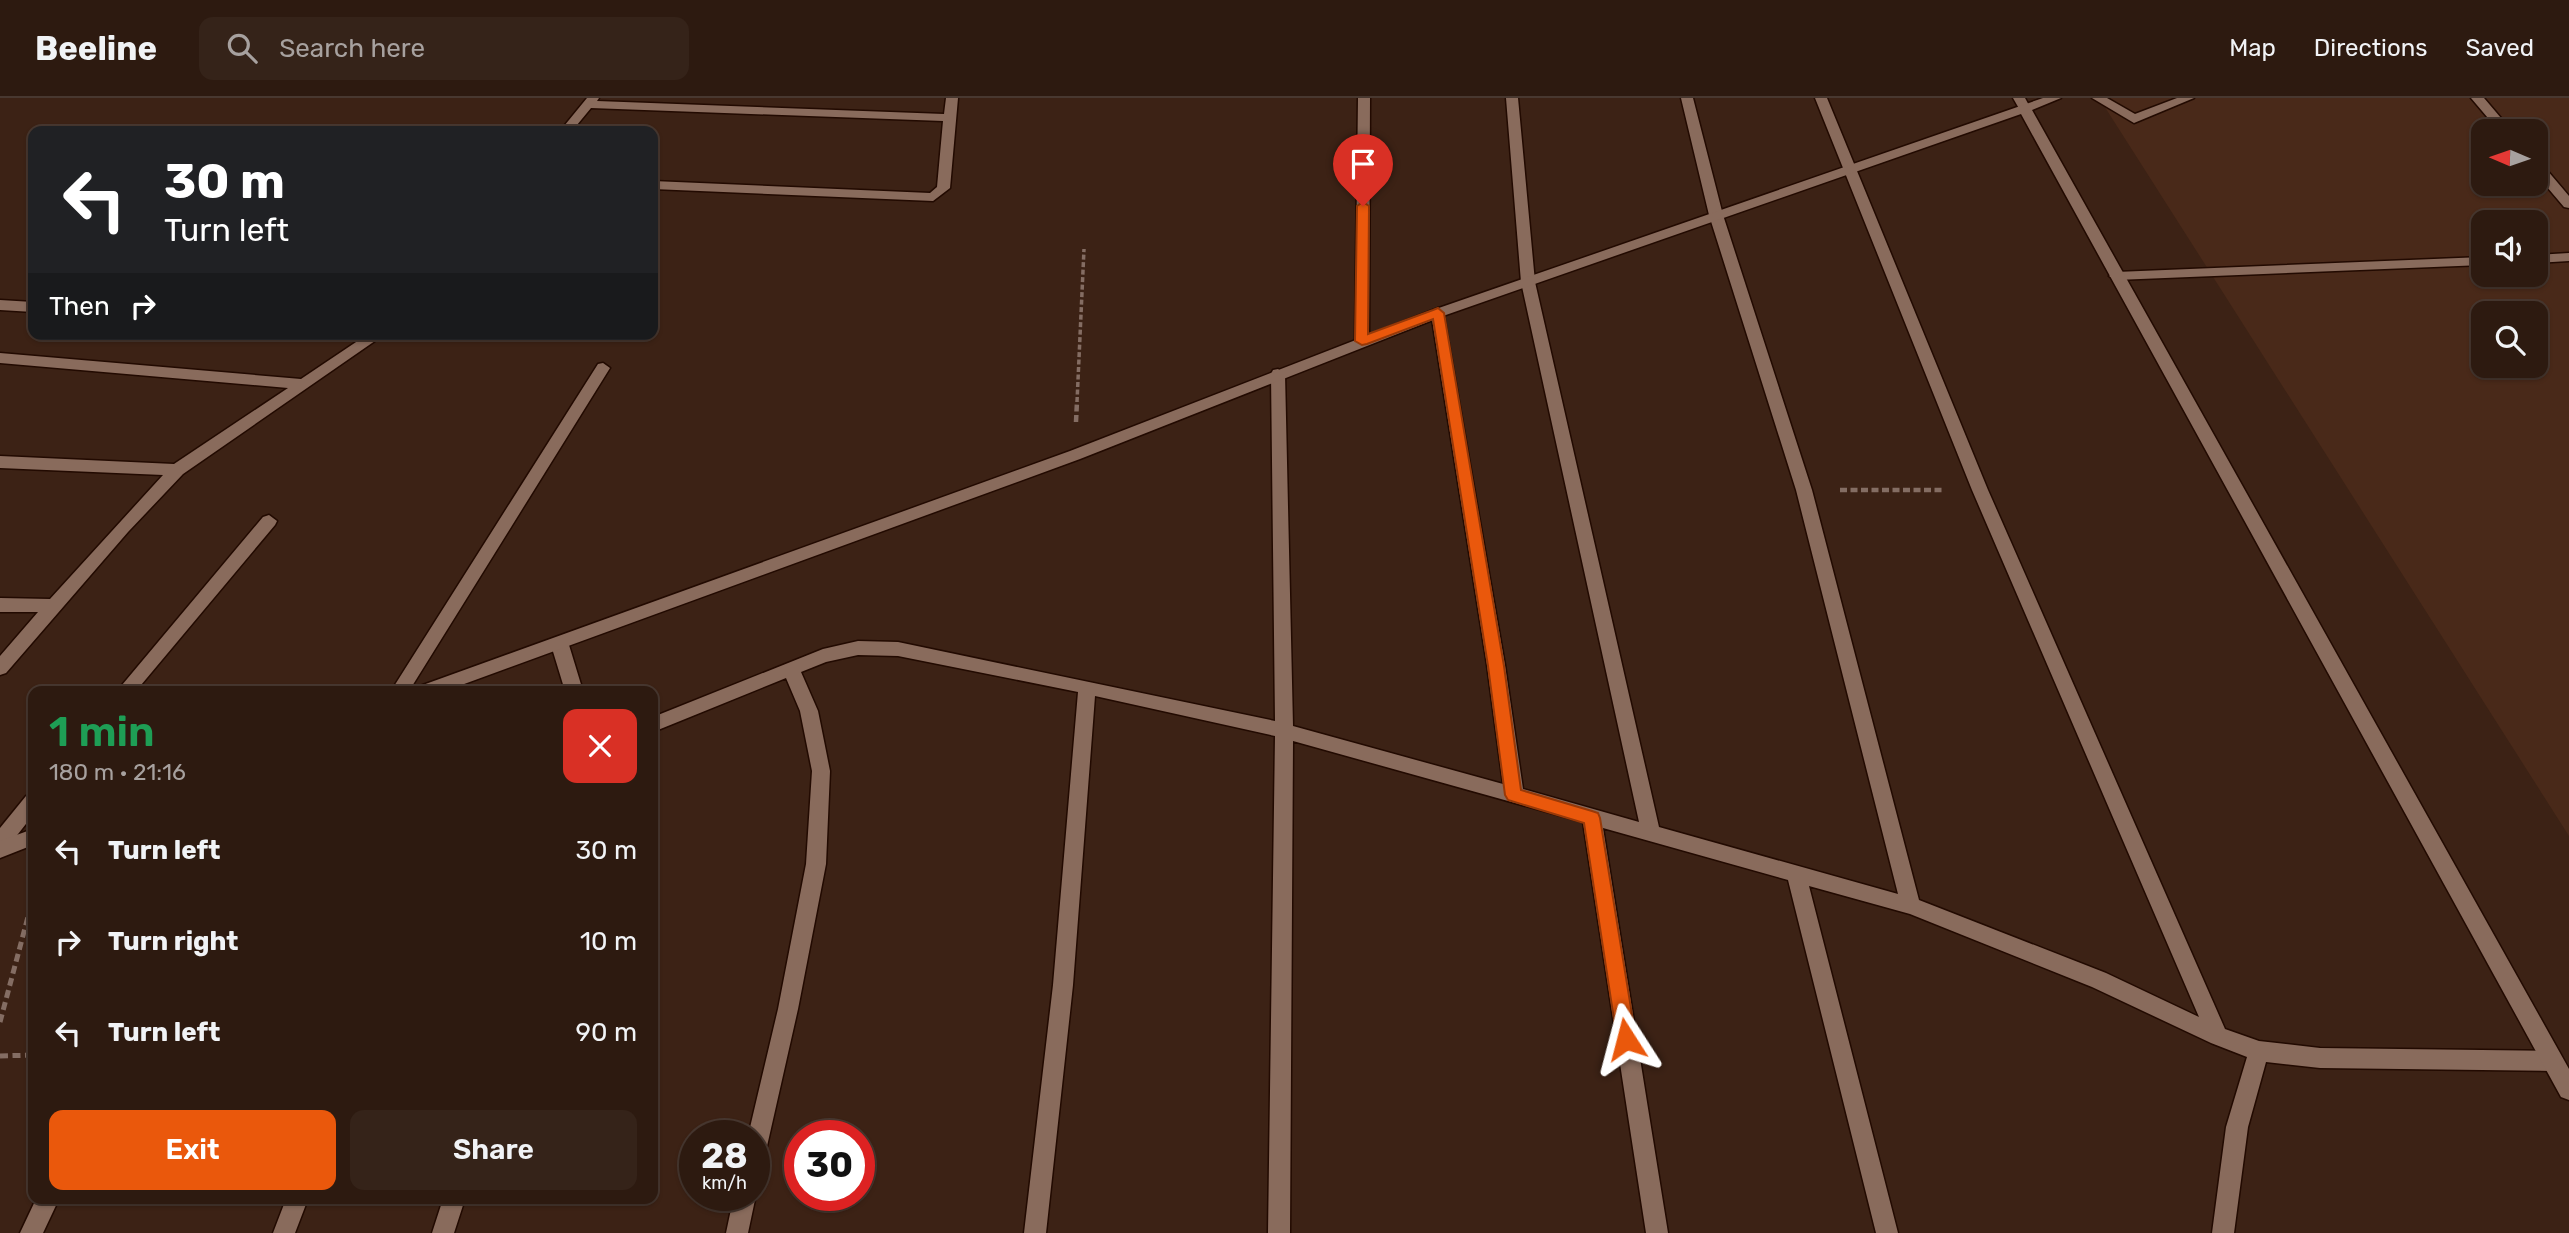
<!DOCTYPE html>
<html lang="en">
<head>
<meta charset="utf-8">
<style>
	:root { --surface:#2d1a10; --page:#352319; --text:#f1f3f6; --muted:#a7a19f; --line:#483830; --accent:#ea580c }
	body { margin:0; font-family:Rubik,sans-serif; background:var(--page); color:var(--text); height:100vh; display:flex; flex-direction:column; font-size:26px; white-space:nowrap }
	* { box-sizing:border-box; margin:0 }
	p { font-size:23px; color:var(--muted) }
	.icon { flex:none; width:38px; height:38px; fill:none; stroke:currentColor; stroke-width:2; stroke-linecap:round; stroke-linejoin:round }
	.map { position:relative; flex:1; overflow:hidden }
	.details { position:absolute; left:28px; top:588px; width:630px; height:518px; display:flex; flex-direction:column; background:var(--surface); border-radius:14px; box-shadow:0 2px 5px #0004,0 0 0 2px var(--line) }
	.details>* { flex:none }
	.guide { position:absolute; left:28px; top:28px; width:630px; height:214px; border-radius:14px; box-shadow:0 2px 5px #0004,0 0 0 2px var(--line); background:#202124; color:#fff; overflow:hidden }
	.needle { width:46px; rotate:272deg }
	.buttons { position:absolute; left:2471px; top:21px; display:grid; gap:14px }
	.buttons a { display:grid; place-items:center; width:77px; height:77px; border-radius:14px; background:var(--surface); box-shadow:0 2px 5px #0004,0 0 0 2px var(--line); font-size:35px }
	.speed { position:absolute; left:679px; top:1022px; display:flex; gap:14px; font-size:35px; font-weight:700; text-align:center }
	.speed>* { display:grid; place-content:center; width:91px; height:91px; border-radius:50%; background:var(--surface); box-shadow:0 2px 5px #0004,0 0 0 2px var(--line); line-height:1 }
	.speed small { font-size:18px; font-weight:400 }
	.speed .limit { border:10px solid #d22; background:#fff; color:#111 }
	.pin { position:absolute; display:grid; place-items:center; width:60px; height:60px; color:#fff; margin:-72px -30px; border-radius:50% 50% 50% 0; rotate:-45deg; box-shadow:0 0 7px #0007 }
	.pin .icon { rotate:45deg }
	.me { position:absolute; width:77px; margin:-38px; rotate:351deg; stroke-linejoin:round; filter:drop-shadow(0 0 5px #0008) }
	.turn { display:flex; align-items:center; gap:24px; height:147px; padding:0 21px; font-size:32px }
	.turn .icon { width:91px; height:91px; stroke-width:2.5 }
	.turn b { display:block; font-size:49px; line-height:60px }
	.then { display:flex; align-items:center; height:66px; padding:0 21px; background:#0003; gap:14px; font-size:26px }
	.round { display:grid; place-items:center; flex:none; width:74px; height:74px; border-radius:14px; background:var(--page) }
	.headline { display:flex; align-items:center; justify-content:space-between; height:119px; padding:0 21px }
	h1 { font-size:42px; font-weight:600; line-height:52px; color:#1e9e55 }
	.cta { display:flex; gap:14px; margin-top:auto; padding:14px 21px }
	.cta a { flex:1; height:80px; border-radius:14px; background:var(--accent); color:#fff; font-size:28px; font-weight:600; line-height:80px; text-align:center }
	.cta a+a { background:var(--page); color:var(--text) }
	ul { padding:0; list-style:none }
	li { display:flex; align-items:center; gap:21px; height:91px; padding:0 21px }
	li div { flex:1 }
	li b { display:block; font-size:26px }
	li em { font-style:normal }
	header { display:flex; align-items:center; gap:42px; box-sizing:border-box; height:98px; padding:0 35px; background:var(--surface); border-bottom:2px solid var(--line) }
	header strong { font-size:33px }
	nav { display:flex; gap:38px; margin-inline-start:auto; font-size:24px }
	.search { width:490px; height:63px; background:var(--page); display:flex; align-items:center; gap:18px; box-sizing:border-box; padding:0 24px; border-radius:14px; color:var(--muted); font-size:26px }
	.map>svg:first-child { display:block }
</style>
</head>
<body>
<header>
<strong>Beeline</strong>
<div class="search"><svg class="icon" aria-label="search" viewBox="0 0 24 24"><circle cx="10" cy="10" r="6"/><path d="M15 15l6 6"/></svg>Search here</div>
<nav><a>Map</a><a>Directions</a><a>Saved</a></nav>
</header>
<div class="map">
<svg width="2569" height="1135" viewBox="0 0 2569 1135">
	<rect width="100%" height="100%" fill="#3c2215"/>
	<path fill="#492919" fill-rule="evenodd" d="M2109,0H2569V738L2101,3ZM2483,33H2536V86H2483ZM2483,124H2536V177H2483ZM2483,215H2536V268H2483Z"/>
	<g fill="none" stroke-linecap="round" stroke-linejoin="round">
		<g stroke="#220a01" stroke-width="3">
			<path id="lane" d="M2092,0H2107L2135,16L2177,0H2194L2134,25Z
				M2471,0H2484L2512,33H2499Z
				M2536,64L2541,65L2569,98V110L2564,109L2536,76Z
				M2569,155V163L2536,165V157Z
				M2483,159V167L2116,182L2109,178L2116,174Z"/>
		</g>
		<g stroke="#220a01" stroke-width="3">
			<path id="street" d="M587,0H599L597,3L944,16L946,0H958L950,90L933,103L653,91V83L930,95L937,89L943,23L591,10L572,33H560Z
				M1358,0H1370L1369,243L1362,248L1355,243Z
				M1506,0H1518L1535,184L1659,729L1898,796L1796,392L1709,117L1681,0H1693L1723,117L1812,392L1919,802L2106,875L2199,919L1972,392L1815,0H1827L1988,392L2225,931L2259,943L2320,950L2552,953L2559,956L2563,963L2559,970L2552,973L2320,970L2266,964L2248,1029L2234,1135H2212L2226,1029L2247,959L2211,945L2092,889L1910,816L1809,788L1898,1135H1876L1788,782L1603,730L1668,1135H1646L1583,724L1293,643L1290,1135H1268L1275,638L1095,598L1073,887L1046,1135H1024L1053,887L1078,594L898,558L858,557L826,564L801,574L818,613L830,673L826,766L798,911L765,1057L762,1065L754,1068V1038H748L778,911L806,766L812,673L800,613L786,580L653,634V619L823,551L858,543L898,544L1275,623L1271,276L1273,272L1278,271L1285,276L1293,628L1503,686L1487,567L1431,215L1438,210L1443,212L1505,567L1523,691L1639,724L1521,184Z
				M2013,0H2025L2031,11L2029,14H2021Z
				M0,202L33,204V214L0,212Z
				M368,236H385L183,376L128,434L6,575L0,577V558L38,514H0V500L50,501L163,377L0,370V358L174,366L288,290L0,265V255L301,281Z
				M603,265L610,270L409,593H391L598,266Z
				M269,417L277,423L275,427L136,593H117L263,419Z
				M560,540L566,542L569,547L583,593H565L551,547L554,542Z
				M33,696V717L7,750L0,752V730L26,698Z
				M754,1092L756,1097L748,1135H726L734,1097H754Z
				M36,1101H59L43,1135H20Z
				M286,1101H308L295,1135H273Z
				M443,1101H465L454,1135H432Z"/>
		</g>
		<g stroke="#220a01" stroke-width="3">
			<path id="secondary" d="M2043,0H2061L2032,12L2569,971V1002L2561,999L2021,16L1443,218L1080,361L445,593H417L420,588L1070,353L1433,212Z
				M33,731V747L0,760V743Z"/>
		</g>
		<path stroke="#846d63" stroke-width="3.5" stroke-dasharray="5 2.5" stroke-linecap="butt" d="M1077,304L1084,151"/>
		<path stroke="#846d63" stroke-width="4.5" stroke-dasharray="7 3.5" stroke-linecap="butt" d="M1076,324L1077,303
			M1840,392H1943"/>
		<path stroke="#846d63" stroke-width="5" stroke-dasharray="8 4.5" stroke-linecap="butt" d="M0,924L33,800
			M0,958L33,957"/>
		<use href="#lane" fill="#896b5c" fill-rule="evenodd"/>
		<use href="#street" fill="#896b5c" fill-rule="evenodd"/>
		<use href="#secondary" fill="#896b5c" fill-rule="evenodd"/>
	</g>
	<path fill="#ea580c" stroke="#983908" stroke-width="2" d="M1363,104L1369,108L1368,236L1433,212L1438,210L1444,215L1504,568L1521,692L1592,713L1598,715L1600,720L1636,941L1633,948L1626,950L1620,948L1617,941L1584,725L1508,702L1505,697L1488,568L1433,221L1367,246L1362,247L1355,243L1357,108Z"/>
</svg>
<div class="buttons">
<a><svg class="needle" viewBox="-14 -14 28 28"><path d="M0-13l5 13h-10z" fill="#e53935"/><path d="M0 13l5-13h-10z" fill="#a7a19f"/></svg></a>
<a><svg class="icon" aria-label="sound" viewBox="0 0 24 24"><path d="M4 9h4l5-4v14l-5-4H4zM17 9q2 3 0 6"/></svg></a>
<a><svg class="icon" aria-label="search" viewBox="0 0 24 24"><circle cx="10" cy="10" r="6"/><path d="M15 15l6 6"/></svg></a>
</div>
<div class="speed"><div>28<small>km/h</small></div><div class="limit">30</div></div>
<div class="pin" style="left:1363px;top:108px;background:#d93025"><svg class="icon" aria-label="arrive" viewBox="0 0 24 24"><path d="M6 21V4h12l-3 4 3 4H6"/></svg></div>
<svg class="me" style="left:1626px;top:941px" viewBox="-20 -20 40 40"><path d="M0-17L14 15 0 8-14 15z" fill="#ea580c" stroke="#fff" stroke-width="4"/></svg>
<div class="guide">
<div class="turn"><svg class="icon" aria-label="left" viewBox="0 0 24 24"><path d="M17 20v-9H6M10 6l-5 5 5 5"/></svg><div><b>30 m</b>Turn left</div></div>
<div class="then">Then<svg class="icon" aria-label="right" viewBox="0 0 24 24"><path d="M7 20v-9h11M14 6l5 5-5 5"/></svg></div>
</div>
<section class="details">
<div class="headline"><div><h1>1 min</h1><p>180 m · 21:16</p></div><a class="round" style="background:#d93025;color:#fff"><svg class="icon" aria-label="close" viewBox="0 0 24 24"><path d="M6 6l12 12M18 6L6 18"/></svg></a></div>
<ul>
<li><svg class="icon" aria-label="left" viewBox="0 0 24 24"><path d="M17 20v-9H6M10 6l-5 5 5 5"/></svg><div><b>Turn left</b></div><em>30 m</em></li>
<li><svg class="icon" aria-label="right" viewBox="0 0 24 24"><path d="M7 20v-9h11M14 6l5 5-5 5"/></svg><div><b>Turn right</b></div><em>10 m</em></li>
<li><svg class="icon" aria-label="left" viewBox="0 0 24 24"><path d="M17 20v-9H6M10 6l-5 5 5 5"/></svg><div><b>Turn left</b></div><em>90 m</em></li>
</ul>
<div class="cta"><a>Exit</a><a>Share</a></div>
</section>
</div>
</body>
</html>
